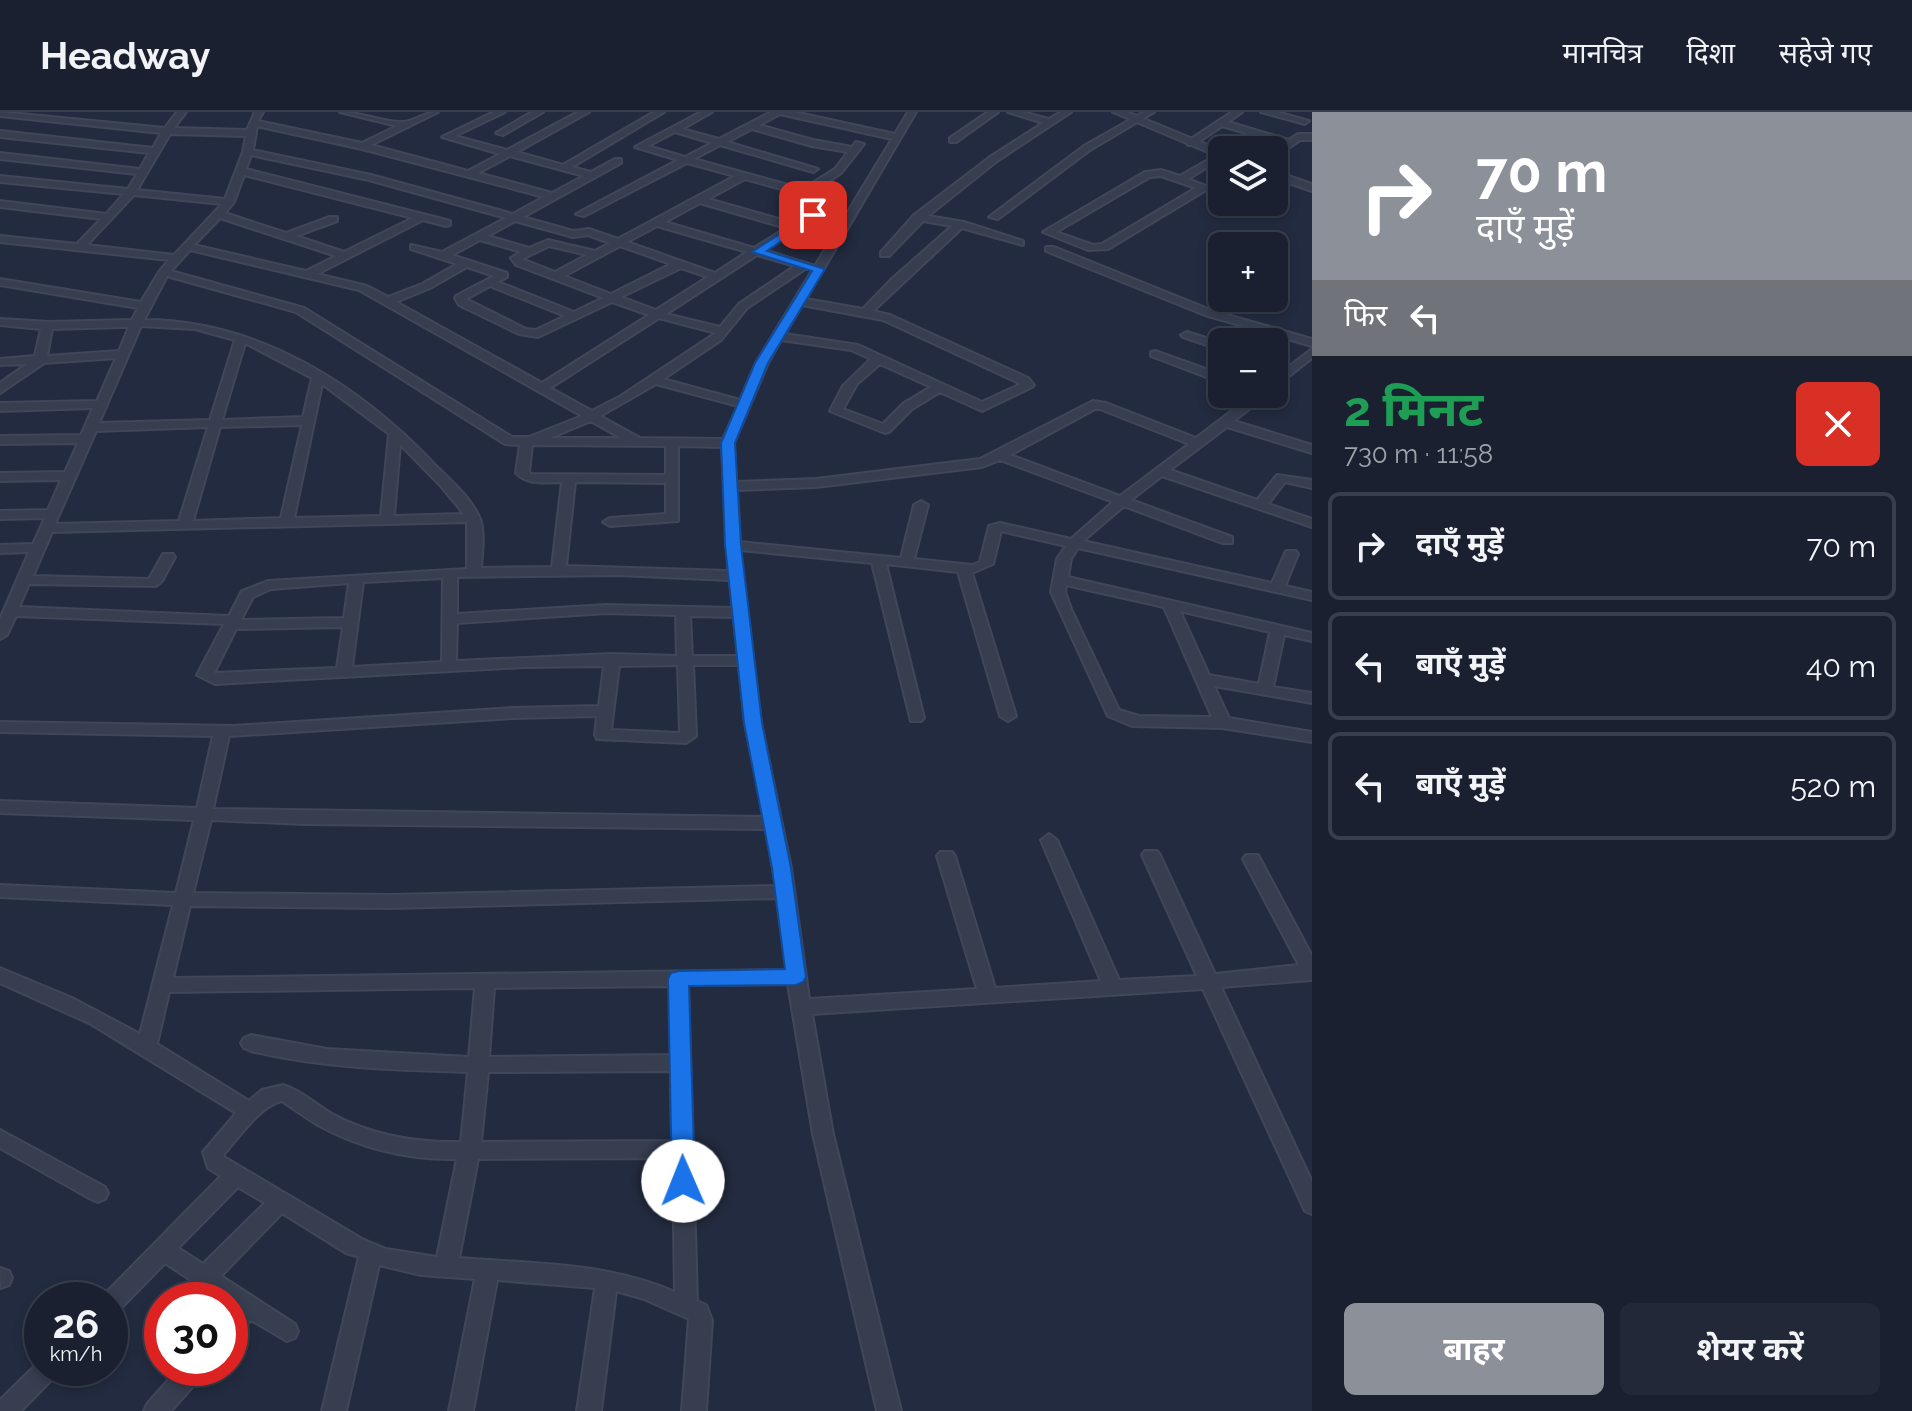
<!DOCTYPE html>
<html lang="hi">
<head>
<meta charset="utf-8">
<style>
	:root { --surface:#1a2030; --page:#232838; --text:#f1f3f6; --muted:#9fa3ab; --line:#383e4c; --accent:#8c9099 }
	body { margin:0; font-family:Raleway,"Noto Sans Devanagari",sans-serif; background:var(--page); color:var(--text); height:100vh; display:flex; flex-direction:column; font-size:30px; white-space:nowrap }
	* { box-sizing:border-box; margin:0 }
	p { font-size:26px; color:var(--muted) }
	.icon { flex:none; width:44px; height:44px; fill:none; stroke:currentColor; stroke-width:2; stroke-linecap:round; stroke-linejoin:round }
	.map { position:relative; flex:1; overflow:hidden }
	.drawer { display:flex; flex-direction:column; background:var(--surface); width:600px }
	.drawer>* { flex:none }
	.guide { background:#8c9099; color:#fff; overflow:hidden }
	.fabs { position:absolute; left:1208px; top:24px; display:grid; gap:16px }
	.fabs a { display:grid; place-items:center; width:80px; height:80px; border-radius:12px; background:var(--surface); box-shadow:0 4px 12px #0003,0 0 0 2px var(--line); font-size:40px }
	.speed { position:absolute; left:24px; top:1170px; display:flex; gap:16px; font-size:40px; font-weight:700; text-align:center }
	.speed>* { display:grid; place-content:center; width:104px; height:104px; border-radius:50%; background:var(--surface); box-shadow:0 4px 12px #0003,0 0 0 2px var(--line); line-height:1 }
	.speed small { font-size:20px; font-weight:400 }
	.speed .limit { border:12px solid #d22; background:#fff; color:#111 }
	.pin { position:absolute; display:grid; place-items:center; width:68px; height:68px; color:#fff; margin:-34px; border-radius:16px; box-shadow:0 4px 12px #0006 }
	.me { position:absolute; width:88px; margin:-44px; rotate:359deg; stroke-linejoin:round; filter:drop-shadow(0 0 6px #0008) }
	.turn { display:flex; align-items:center; gap:28px; height:168px; padding:0 32px; font-size:36px }
	.turn .icon { width:104px; height:104px; stroke-width:2.5 }
	.turn b { display:block; font-size:56px; line-height:68px }
	.then { display:flex; align-items:center; height:76px; padding:0 32px; background:#0003; gap:16px; font-size:30px }
	.round { display:grid; place-items:center; flex:none; width:84px; height:84px; border-radius:12px; background:var(--page) }
	.overview { display:flex; align-items:center; justify-content:space-between; height:136px; padding:0 32px }
	h1 { font-size:48px; font-weight:700; line-height:60px; color:#1e9e55 }
	.primary-button { display:flex; gap:16px; margin-top:auto; padding:16px 32px }
	.primary-button a { flex:1; height:92px; border-radius:12px; background:var(--accent); color:#fff; font-size:32px; font-weight:700; line-height:92px; text-align:center }
	.primary-button a+a { background:var(--page); color:var(--text) }
	ul { padding:0; list-style:none }
	li { display:flex; align-items:center; gap:24px; height:108px; margin:0 16px 12px; padding:0 16px; border:4px solid var(--line); border-radius:12px }
	li div { flex:1 }
	li b { display:block; font-size:30px }
	li em { font-style:normal }
	header { display:flex; align-items:center; gap:48px; box-sizing:border-box; height:112px; padding:0 40px; background:var(--surface); border-bottom:2px solid var(--line) }
	header strong { font-size:38px }
	nav { display:flex; gap:44px; margin-inline-start:auto; font-size:28px }
	main { display:flex; flex:1; min-height:0 }
	.map>svg:first-child { display:block }
</style>
</head>
<body>
<header>
<strong>Headway</strong>
<nav><a>मानचित्र</a><a>दिशा</a><a>सहेजे गए</a></nav>
</header>
<main>
<div class="map">
<svg width="1312" height="1299" viewBox="0 0 1312 1299">
	<rect width="100%" height="100%" fill="#232b40"/>
	<g fill="none" stroke-linecap="round" stroke-linejoin="round">
		<g stroke="#404759" stroke-width="4">
			<path id="minor" d="M0,0L165,16L177,0H186L174,16L247,18L255,0H263L258,9L362,31L397,14L340,0C361,0 382,10 402,10C414,10 424,0 438,0L371,33L468,59L500,42L442,25L494,0H505L455,24L507,38L578,0H589L517,40L563,53L654,0H664L572,55L591,60L615,47H621V51L523,105L573,119L589,117L618,127L735,64L687,51L584,104L576,102L678,48L635,35L701,0H712L682,17L719,27L771,0H794L895,22L908,0H916L806,187L863,197L892,167L952,114L923,109L889,144H881V140L914,103L990,45L1043,11L1008,0H1022L1049,7L1061,0H1071L997,49L928,104L964,110L1023,129V133L962,116L873,199L890,203L1028,266L1034,273L1032,275L982,299L940,280L912,297L889,320L885,321L830,299L843,274L871,247L851,238L781,228L768,251L734,331L736,370L816,367L980,347L1093,289L1106,291L1196,326L1254,282H1268L1234,309L1312,333V341L1227,315L1170,358L1257,388L1277,363L1312,368V376L1285,370L1268,392L1312,407V415L1162,364L1131,388L1232,425V431H1222L1124,394L1083,429L1272,471L1286,439H1296L1298,442L1285,474L1312,480V488L1078,436L1071,447L1068,465L1312,521V529L1284,523L1273,575L1312,581V591L1214,574L1229,606L1312,620V630L1222,616L1132,614L1108,604L1051,480L1057,447L1066,434L1001,419L993,452L972,461L1016,604L1008,609L1000,604L958,460L886,452L924,606L921,609H911L872,451L740,438L761,611L791,756L809,887L977,877L937,744L940,740H952L955,744L995,876L1101,869L1041,728L1049,722L1057,728L1119,868L1197,864L1142,743L1145,739H1157L1160,743L1215,862L1299,853L1243,747L1246,743H1258L1312,844V868L1221,875L1312,1070V1102L1305,1099L1203,877L812,902L833,1022L901,1299H877L813,1022L788,872L688,873L697,1189L706,1193L712,1208L706,1299H682L689,1207L644,1187L616,1179L601,1299H577L595,1176L497,1168L473,1299H449L475,1167L421,1163L379,1153L346,1299H322L359,1145L346,1141L282,1101L221,1164L295,1212L298,1219L295,1226L287,1229L251,1208L238,1223L230,1226V1200L233,1196L230,1194V1188H221L165,1151L118,1199L110,1202V1188H101L102,1185L221,1064L208,1056L203,1040L236,1001L91,912L0,871V856L72,886L140,922L173,793L0,785V773L176,781L194,708L0,701V689L197,696L213,624L0,620V610L233,614L513,596L599,594L604,554L524,555L215,572L197,563L224,512L16,504L7,523L0,527V507L29,440L0,441V433L33,432L45,406L0,407V399L48,398L61,368L0,369V361L65,360L78,331L0,332V324L81,323L93,296L0,299V291L97,289L116,246L44,251L0,281V271L27,252L0,253V247L35,244L41,217L0,213V207L49,210L132,208L138,196L0,173V167L141,190L159,160L169,148L0,130V124L77,132L101,107L0,95V89L106,102L124,82L0,70V64L128,77L137,62L0,47V41L140,57L149,41L0,25V19L153,36L161,21L0,4ZM780,2L892,27L815,154L764,138L834,93L836,91L831,85L813,80L841,61L864,32L856,30L852,35L813,28L759,13ZM257,14L362,37L544,85L513,102L371,63L253,38ZM752,17L812,34L848,40L835,57L803,77L694,47L720,33L813,60L818,57L727,30ZM675,20L712,31L685,45L648,34ZM170,22L246,24L243,40L225,87L137,78ZM251,43L369,68L506,106L442,140L411,133V137L457,152L422,172L388,185L367,174L317,162L423,108L446,114L450,113V109L246,57ZM510,44L584,64L552,81L478,61ZM244,63L413,106L344,140L296,124L337,109V105H329L286,121L225,101L234,90ZM745,67L825,89V90L793,111L708,87ZM134,83L222,92L174,143L87,133ZM700,91L786,116L754,136L665,110ZM220,106L336,144L306,159L194,133ZM515,109L573,125L588,123L610,131L595,139L548,128L529,136L488,124ZM657,114L747,140L715,161L627,130ZM480,128L521,140L511,146L516,153L603,186L574,200L498,170L507,165V161L452,143ZM549,134L587,143L555,160L522,147ZM620,134L671,152L611,182L564,164ZM190,138L359,178L582,304L529,325H512L304,196L171,159ZM757,143L795,154L739,192L720,215L666,202ZM467,155L494,164L456,184L455,186L459,193L519,222L538,225L612,190L649,203L542,271L396,190L430,176ZM681,156L708,165L656,198L621,185ZM805,157H813L756,251L740,288L663,267L721,228L747,196ZM167,164L296,200L505,332L520,333L516,361C528,374 546,370 562,370L552,455L481,456C482,440 485,422 480,407C472,387 452,370 437,355C360,273 258,208 144,208ZM490,174L565,204L536,218L526,217L466,187ZM802,193L883,208L1021,272L982,290L858,233L785,222ZM659,206L716,221L621,284L592,299L550,276ZM141,214L195,217L235,228L210,308L99,311ZM122,215H129L119,239L47,244L52,217ZM245,231L312,266L303,305L222,308ZM880,252L931,275L904,291L883,312L843,297L857,272ZM322,272L389,322L381,404L294,406ZM656,272L738,294L723,327L640,326L600,304ZM1095,297H1100L1189,332L1120,384L1010,343ZM591,309L621,326H550ZM302,313L281,406L193,409L220,315ZM208,315L179,409L55,412L96,319ZM400,332L440,373L464,402L394,404ZM532,333L666,334V363L531,362L529,360ZM678,334L722,335L729,459L566,454L575,370L666,371V402L610,406L603,410L610,414L678,409ZM1000,348L1113,390L1071,427L1000,411L989,414L980,450L972,453L914,447L928,393L921,389L914,393L901,446L740,430L737,378L816,375L982,355ZM467,410V457L268,469L242,479L229,504L19,495L29,472L156,474L162,469L175,445L173,442H163L149,467L33,464L52,420ZM619,463L730,468L733,496L606,493L457,502V465ZM443,466L442,550L352,555L363,470ZM349,471L344,506L241,508L253,485L271,477ZM1066,473L1164,495L1212,605L1139,604L1119,598L1071,497L1065,480ZM1180,499L1270,520L1259,572L1209,563ZM606,501L676,503L677,544L612,542L456,549L457,511ZM690,504L734,505L738,544H692ZM343,515L337,556L214,561L236,517ZM678,553L680,621L611,618L619,554ZM693,553H739L745,611L764,705L213,697L229,624L513,606L597,604L595,623L597,627L686,631L696,624ZM211,708L306,712L766,717L776,774L392,783L193,781ZM777,786L787,858L173,866L190,794L392,796ZM670,874L671,943L489,945L494,876ZM475,876L469,945L327,937L251,923L244,926L241,931L244,936L251,939C322,956 395,958 468,960L461,1030C415,1031 373,1024 332,1002C315,992 302,979 283,973L262,978L249,989L157,932L169,880ZM671,959L672,1029L481,1030L488,960ZM282,989C294,997 306,1006 318,1013C362,1037 409,1048 457,1047L437,1145L386,1137L362,1127L224,1045V1042C239,1026 259,994 282,989ZM673,1046L675,1180C605,1150 533,1152 459,1146L478,1047ZM238,1075L265,1091L203,1152L178,1136Z
				M532,0H543L503,23L496,21Z
				M988,0H998L956,30H950V26Z
				M1144,0H1154L1090,38L998,107L989,105L1084,34Z
				M1232,0H1242L1228,10L1289,28L1298,22H1312V28H1300L1274,46V39L1283,32L1222,14L1194,33H1188V29Z
				M1261,0H1277L1309,9L1305,12Z
				M1222,40V46L1188,67L1206,74V78L1108,137L1088,138L1043,120L1145,60L1161,58L1180,64ZM1161,64L1196,76L1102,132L1093,133L1056,120L1150,65Z
				M1046,135H1054L1213,199L1312,227V234L1205,203L1046,139Z
				M1187,220L1222,231V238L1183,225L1181,223Z
				M1312,237V246L1274,276V266Z
				M1155,239L1222,263V271L1151,244V240Z
				M0,1018L105,1075L108,1081L105,1087L98,1090L91,1087L0,1036Z
				M0,1156L9,1159L12,1166L9,1173L1,1176Z
				M42,1247V1256H58L55,1264L21,1299H0V1288Z
				M179,1256H205L202,1264L171,1299H144L148,1291Z"/>
		</g>
		<g stroke="#404759" stroke-width="4">
			<path id="tertiary" d="M1113,0H1127L1222,39V46Z
				M1274,59L1312,72V79L1274,66Z"/>
		</g>
		<use href="#minor" fill="#373e50" fill-rule="evenodd"/>
		<use href="#tertiary" fill="#373e50" fill-rule="evenodd"/>
	</g>
	<path fill="#1a73e8" stroke="#114b97" stroke-width="2" d="M813,100L818,103L817,105L767,139L825,157L768,251L735,331L741,433L762,611L791,756L806,865L803,870L796,873L689,874L695,1069L692,1076L683,1079L675,1076L672,1069L668,867L671,861L679,859L785,857L772,756L744,611L725,433L721,331L755,251L812,159L752,140Z"/>
</svg>
<div class="fabs">
<a><svg class="icon" aria-label="layers" viewBox="0 0 24 24"><path d="M12 4l9 5-9 5-9-5zM3 14l9 5 9-5"/></svg></a>
<a>+</a>
<a>−</a>
</div>
<div class="speed"><div>26<small>km/h</small></div><div class="limit">30</div></div>
<div class="pin" style="left:813px;top:103px;background:#d93025"><svg class="icon" aria-label="arrive" viewBox="0 0 24 24"><path d="M6 21V4h12l-3 4 3 4H6"/></svg></div>
<svg class="me" style="left:683px;top:1069px" viewBox="-20 -20 40 40"><circle r="19" fill="#fff"/><path d="M0-13L10 11 0 6-10 11z" fill="#1a73e8"/></svg>
</div>
<section class="drawer">
<div class="guide">
<div class="turn"><svg class="icon" aria-label="right" viewBox="0 0 24 24"><path d="M7 20v-9h11M14 6l5 5-5 5"/></svg><div><b>70 m</b>दाएँ मुड़ें</div></div>
<div class="then">फिर<svg class="icon" aria-label="left" viewBox="0 0 24 24"><path d="M17 20v-9H6M10 6l-5 5 5 5"/></svg></div>
</div>
<div class="overview"><div><h1>2 मिनट</h1><p>730 m · 11:58</p></div><a class="round" style="background:#d93025;color:#fff"><svg class="icon" aria-label="close" viewBox="0 0 24 24"><path d="M6 6l12 12M18 6L6 18"/></svg></a></div>
<ul>
<li><svg class="icon" aria-label="right" viewBox="0 0 24 24"><path d="M7 20v-9h11M14 6l5 5-5 5"/></svg><div><b>दाएँ मुड़ें</b></div><em>70 m</em></li>
<li><svg class="icon" aria-label="left" viewBox="0 0 24 24"><path d="M17 20v-9H6M10 6l-5 5 5 5"/></svg><div><b>बाएँ मुड़ें</b></div><em>40 m</em></li>
<li><svg class="icon" aria-label="left" viewBox="0 0 24 24"><path d="M17 20v-9H6M10 6l-5 5 5 5"/></svg><div><b>बाएँ मुड़ें</b></div><em>520 m</em></li>
</ul>
<div class="primary-button"><a>बाहर</a><a>शेयर करें</a></div>
</section>
</main>
</body>
</html>
